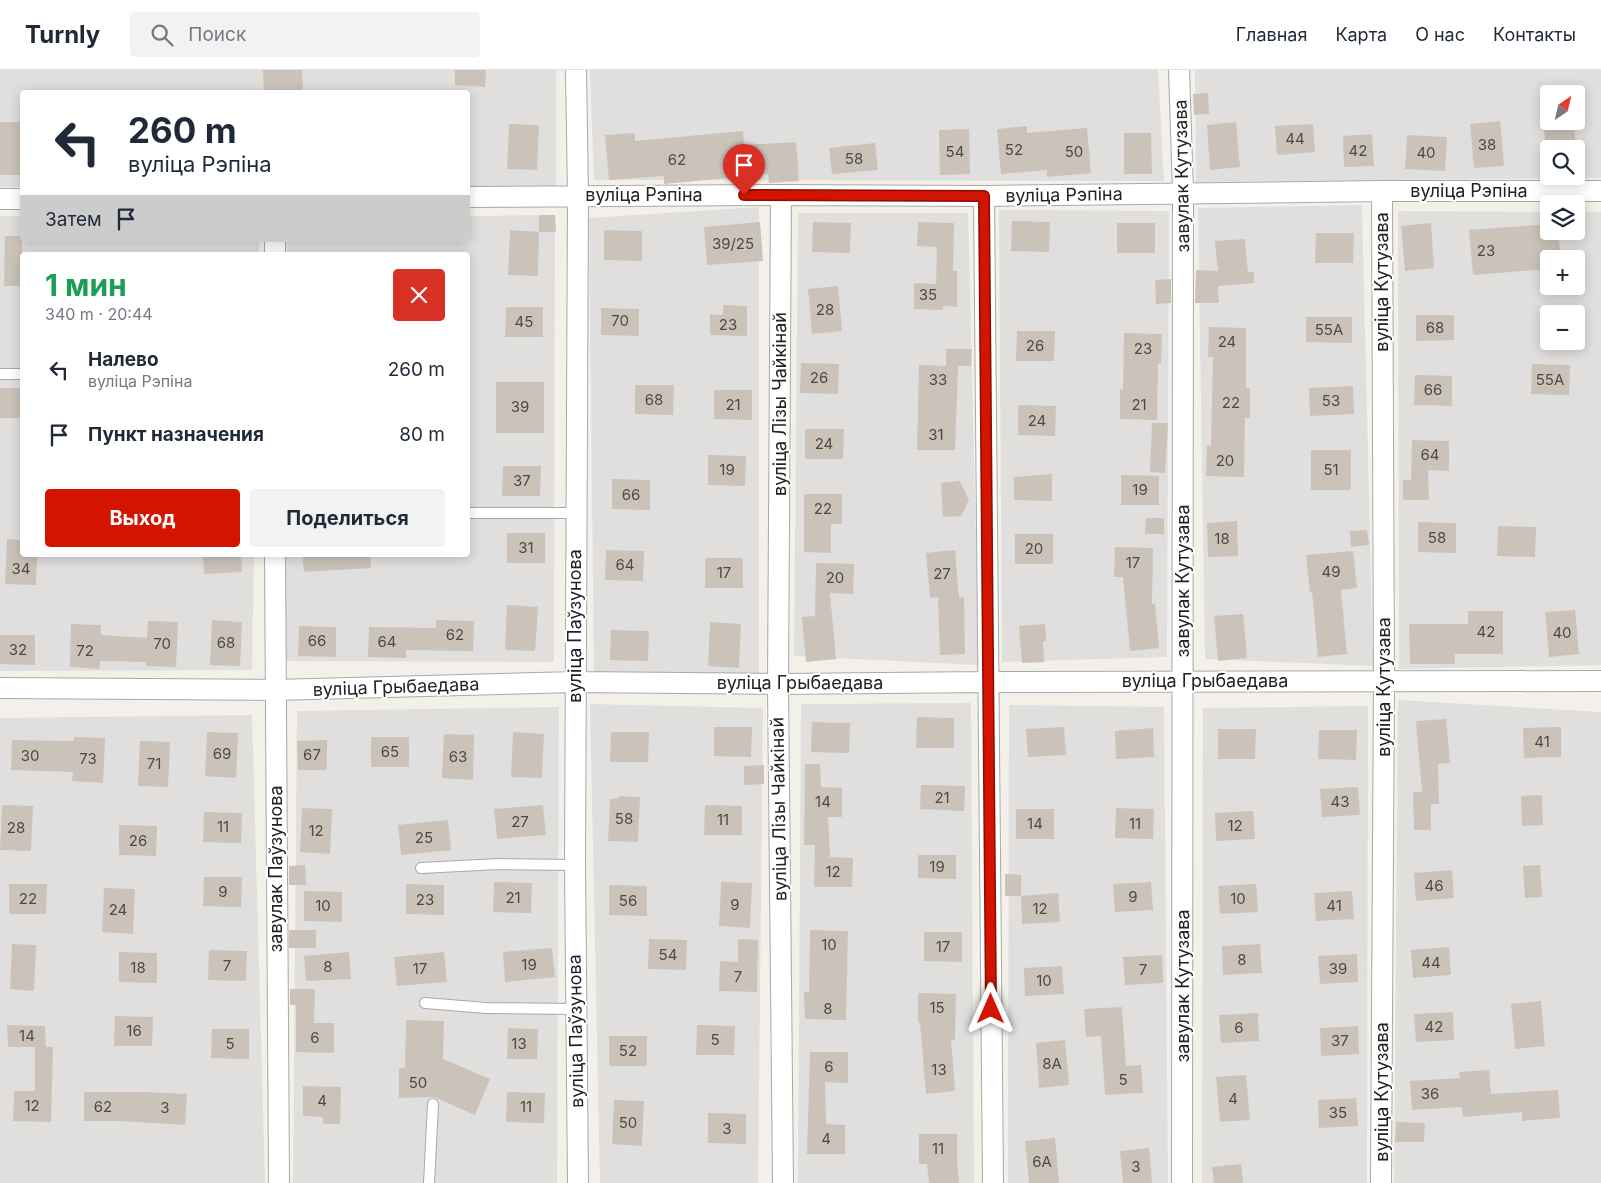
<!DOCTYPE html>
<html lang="ru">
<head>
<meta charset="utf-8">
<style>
	:root { --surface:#fff; --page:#f2f2f3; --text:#1f2937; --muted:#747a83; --line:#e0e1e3; --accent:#d31400 }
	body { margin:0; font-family:Inter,sans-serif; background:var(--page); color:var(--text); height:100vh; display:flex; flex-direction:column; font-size:19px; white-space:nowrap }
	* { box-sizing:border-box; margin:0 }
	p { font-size:16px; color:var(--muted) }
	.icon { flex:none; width:28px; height:28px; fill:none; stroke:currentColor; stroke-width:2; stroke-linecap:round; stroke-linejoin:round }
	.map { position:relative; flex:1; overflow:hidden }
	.side { position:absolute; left:20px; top:182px; width:450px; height:305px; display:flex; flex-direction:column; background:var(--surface); border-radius:5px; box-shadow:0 2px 12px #0003 }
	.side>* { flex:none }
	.guide { position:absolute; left:20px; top:20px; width:450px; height:152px; border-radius:5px; box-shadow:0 2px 12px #0003; background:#fff; color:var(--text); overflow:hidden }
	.needle { width:32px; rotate:34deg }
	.fabs { position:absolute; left:1540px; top:15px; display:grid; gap:10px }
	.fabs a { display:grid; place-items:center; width:45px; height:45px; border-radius:5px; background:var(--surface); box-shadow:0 2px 12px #0003; font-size:25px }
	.pin { position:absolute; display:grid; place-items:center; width:42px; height:42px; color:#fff; margin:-51px -21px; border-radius:50% 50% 50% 0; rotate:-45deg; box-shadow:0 0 5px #0007 }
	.pin .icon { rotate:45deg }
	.me { position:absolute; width:55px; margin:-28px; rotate:0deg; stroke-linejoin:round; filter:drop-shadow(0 0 4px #0008) }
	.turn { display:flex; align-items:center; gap:18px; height:105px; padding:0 25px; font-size:22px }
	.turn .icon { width:65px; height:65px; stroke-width:2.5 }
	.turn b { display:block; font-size:35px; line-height:42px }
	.then { display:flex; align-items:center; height:48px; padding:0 25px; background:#0003; gap:10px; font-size:19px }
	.round { display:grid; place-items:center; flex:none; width:52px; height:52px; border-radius:5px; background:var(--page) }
	.head { display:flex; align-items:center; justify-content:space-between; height:85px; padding:0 25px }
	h1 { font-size:30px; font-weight:700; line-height:38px; color:#1e9e55 }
	.cta { display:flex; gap:10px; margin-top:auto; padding:10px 25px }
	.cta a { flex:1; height:58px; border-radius:5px; background:var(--accent); color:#fff; font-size:20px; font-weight:700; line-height:58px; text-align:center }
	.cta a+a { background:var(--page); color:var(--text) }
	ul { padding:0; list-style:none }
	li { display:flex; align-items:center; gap:15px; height:65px; padding:0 25px }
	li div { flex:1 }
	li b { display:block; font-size:19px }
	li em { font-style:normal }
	header { display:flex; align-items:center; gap:30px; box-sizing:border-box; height:70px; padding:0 25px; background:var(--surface); border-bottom:1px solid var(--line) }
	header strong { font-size:24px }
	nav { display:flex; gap:28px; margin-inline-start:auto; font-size:18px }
	.search { width:350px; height:45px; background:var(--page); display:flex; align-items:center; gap:12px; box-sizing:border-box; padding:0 18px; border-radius:5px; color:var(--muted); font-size:19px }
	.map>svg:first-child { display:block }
</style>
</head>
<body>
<header>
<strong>Turnly</strong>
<div class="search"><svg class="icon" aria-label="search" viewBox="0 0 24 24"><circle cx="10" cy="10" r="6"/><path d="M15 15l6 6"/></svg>Поиск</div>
<nav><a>Главная</a><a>Карта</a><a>О нас</a><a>Контакты</a></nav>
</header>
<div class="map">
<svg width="1601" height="1113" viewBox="0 0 1601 1113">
	<rect width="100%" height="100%" fill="#f2f0e8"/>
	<path fill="#e0dfde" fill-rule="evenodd" d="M0,0H556V117H468V22H22V117H0Z
		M590,0H1158L1164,111L594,110Z
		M1195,0H1601V108L1196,112ZM1549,24H1576V51H1549ZM1549,79H1576V106H1549Z
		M1362,135L1373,596L1205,589L1198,138Z
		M759,137V604L594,607L589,148Z
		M999,140L1169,141L1167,587L1002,592Z
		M1398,141L1549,142V161H1576V142H1601V595L1399,599ZM1549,189H1576V216H1549ZM1549,244H1576V271H1549Z
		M798,143H968L979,595L794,586Z
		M555,145L554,592L286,591V485H468V185H287V170H468V146Z
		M0,146H22V170H259V185H22V485H254L252,600L0,601Z
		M1398,630L1601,642V1113H1394Z
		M971,633L974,1113H798L801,634Z
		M590,634L763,638L758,1113H600Z
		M1009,635L1164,637L1168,1113H1008Z
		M1368,636L1367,1113H1202L1203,638Z
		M559,637L557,1113H293L297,641Z
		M252,645L265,1113H0V648Z"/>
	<path fill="#cbc3ba" d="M263,0H302L303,20L264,22Z
		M455,0H486L485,17L455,15Z
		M1208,23L1209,44L1194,45L1193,24Z
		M1500,51L1504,96L1474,98L1470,54Z
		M0,52H22V105H0Z
		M1236,52L1240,97L1210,100L1207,55Z
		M509,54L539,55L537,100L507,99Z
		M1313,54L1315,82L1277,85L1275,56Z
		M1574,55L1576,79H1549L1548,102L1544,58Z
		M1027,56V63L1087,58L1091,103L1047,107V100L1001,104L997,59Z
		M969,59L970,104L940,105L939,60Z
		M743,61L744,75L796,72L799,111L769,113L768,104L664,114V106L609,110L605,65L635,63V71Z
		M1124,63H1151L1152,104H1124Z
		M1372,64L1374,96L1344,97L1343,66Z
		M1407,65L1447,67L1445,101L1405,99Z
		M875,73L878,100L832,104L829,78Z
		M539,145H555L556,162H539Z
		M1012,151L1050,152L1049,182L1011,181Z
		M760,152L763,191L707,195L704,157Z
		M813,152L851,153L850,183L812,182Z
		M918,152L954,153L953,201H957V237L943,236V240L914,239V213L936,214L937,177L917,176Z
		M1117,153H1155V183H1117Z
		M1431,153L1434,198L1405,201L1401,156Z
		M1549,154V161H1558L1561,189H1549V199L1473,205L1469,160Z
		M510,160L539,162L538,206L508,205Z
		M604,160L642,161V191L604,190Z
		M1316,163H1354L1353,193H1315Z
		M5,166H22V216H4Z
		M1245,169L1248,202H1254V213L1218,216L1219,233H1195L1196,200L1218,201L1215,171Z
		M1171,209V233L1156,234L1155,210Z
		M838,216L842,261L812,264L808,219Z
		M723,235L747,236V266L710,265V244L723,245Z
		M506,237H543V267H505Z
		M601,238L639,239V266L601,265Z
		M1416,245H1454V270L1416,271Z
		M1306,247H1352V273L1306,272Z
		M1209,257L1246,258V318H1250V348H1245L1244,407L1206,406L1207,376H1211L1213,287H1208Z
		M1017,261H1055L1054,291H1016Z
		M1124,263L1162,264L1161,294H1158L1157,350L1120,349V319L1123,320Z
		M946,279H972L971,296H958L955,380H917L919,295L953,296H946Z
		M801,293L839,294L838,324L800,323Z
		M1532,294L1570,295L1569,325L1531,324Z
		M1415,305L1452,306V336L1414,335Z
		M496,312H544V363H496Z
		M635,315H674L673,345L635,344Z
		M1353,316L1354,344L1310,346L1309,318Z
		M0,318H22V348H0Z
		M714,320H752V350L714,349Z
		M1018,335L1056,336L1055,366L1018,365Z
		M1152,353H1168L1165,403L1150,402Z
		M805,359H844L843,389H805Z
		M1412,370L1449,371V401L1428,400L1429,430H1403V410H1411Z
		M1311,380H1351V420H1311Z
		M708,385L746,386L745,416L708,415Z
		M503,396H541L540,426H502Z
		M1052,404V431L1014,430V407Z
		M1121,405L1159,406V435H1121Z
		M612,409L650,410V440L612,439Z
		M960,411L969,430L961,446L943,447L941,413Z
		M804,424H842V454H831V483L804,482Z
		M1146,448H1164V464H1145Z
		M1237,451L1238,486L1208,487L1207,453Z
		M1418,452L1456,453V483L1418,482Z
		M1498,456L1536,457L1535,487L1497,486Z
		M1367,460L1369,475L1351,477L1350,461Z
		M507,463H545V493H507Z
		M1015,464H1053V494H1015Z
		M7,469L22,470V485H37L36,515L5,514Z
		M1115,477L1153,478L1152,534L1155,533L1159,578L1130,581L1123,507H1114Z
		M606,480L644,481L643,511L605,510Z
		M955,480L959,528L964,527L965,584L940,585L938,527L930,528L926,483Z
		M1353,481L1357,518L1341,520L1347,584L1318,587L1312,522L1310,523L1306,485Z
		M203,485H241L242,502L204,504Z
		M302,485H370L371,498L304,502Z
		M705,488H743V518H705Z
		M816,493L854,494L853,524L830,523L836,589L806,592L802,547L815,546Z
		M507,535L538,537L535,581L505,580Z
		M1575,540L1579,584L1549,587L1545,542Z
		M1468,541H1503V584H1455V594H1410L1409,554H1468Z
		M1243,544L1247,588L1218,591L1214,546Z
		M212,550L242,552L240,596L210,595Z
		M436,550L474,551L473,581L406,580V588L368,587L369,557L436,558Z
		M148,551L178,552L176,597L146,596V592L100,591L99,599L70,597L71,554L101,555V565L147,568Z
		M710,552L741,554L739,598L708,596Z
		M1045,554L1046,571H1043L1044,592L1022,593L1019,556Z
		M299,556L336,557V587L298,586Z
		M611,560L649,561L648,591L610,590Z
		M0,565H35V595L0,594Z
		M917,647L954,648V678H916Z
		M1446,649L1450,693L1438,694L1439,734H1431V760H1414L1413,722H1422L1416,651Z
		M812,652L850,653L849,683L811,682Z
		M714,657H752L751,687L714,686Z
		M1064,657L1066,685L1028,687L1026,659Z
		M1561,657V687L1524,688L1523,658Z
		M1153,658L1154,687L1116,689L1115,661Z
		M1218,659H1256L1255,689H1218Z
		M1319,660H1357L1356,690L1318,689Z
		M207,662L238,663L236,708L205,706Z
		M513,662L544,664L542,708L511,707Z
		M611,662H649L648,692H610Z
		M444,664L474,665L473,710L442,708Z
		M74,667L105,668L103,713L72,711L73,702L11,700L12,670L74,671Z
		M371,667H409V697H371Z
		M327,670V700H298L297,671Z
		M140,671L170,672L168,717L138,716Z
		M805,694H820L821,717L842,718V747H828L830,787L853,788L852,817H814L815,775H804Z
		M764,695V714L744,715V696Z
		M921,715L965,716L964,741L920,739Z
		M1358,717L1360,745L1322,747L1320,719Z
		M1542,725L1543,755L1522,756L1521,726Z
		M619,726L640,727L638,772L608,771L610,729L619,728Z
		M2,735L33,736L31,781L0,780Z
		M543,735L546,765L497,769L494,739Z
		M705,735L742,736V765H704Z
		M302,738L332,739L330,784L300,782Z
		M1116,738L1154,739L1153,769L1115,768Z
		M1016,739H1054V769H1016Z
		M1253,741L1255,769L1216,771L1215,743Z
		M204,742L242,743L241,773L203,772Z
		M448,750L451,780L401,785L398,755Z
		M119,755L157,756L156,786L119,785Z
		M918,785H956V809L918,808Z
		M305,795L306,815H289V796Z
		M1540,795L1542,827L1525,828L1523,796Z
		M1452,800L1454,828L1416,831L1414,803Z
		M1005,804L1021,805V826H1005Z
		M204,807H242L241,837L203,836Z
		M494,812L532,813L531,843L493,842Z
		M721,812L752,813L750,858L719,856Z
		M1151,812L1153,840L1115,842L1113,814Z
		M9,814H47L46,844H9Z
		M406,814L444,815V845L406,844Z
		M1256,814L1258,842L1220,844L1218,816Z
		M609,815L647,816V846L609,845Z
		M104,818L135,819L133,864L102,862Z
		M304,821L342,822V852L304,851Z
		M1352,821L1354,849L1316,851L1314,823Z
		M1058,823L1060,852L1022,854L1021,826Z
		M289,860H316V878H289Z
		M810,860L848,861L846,950L805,949L804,922H809Z
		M924,862H962V892L924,891Z
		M649,869L687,870L686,900L648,899Z
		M738,869L758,870L757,922L719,921L720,891L738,892Z
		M12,874L36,875L34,921L10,919Z
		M1260,874L1262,903L1223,905L1222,876Z
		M1449,877L1451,905L1413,908L1411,880Z
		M552,878L555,907L505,912L503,882Z
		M209,880L247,881L246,911L208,910Z
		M119,882L157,883V913L119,912Z
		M349,882L351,909L306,911L304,886Z
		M444,882L447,912L397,916L394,887Z
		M1357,884L1358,912L1320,914L1318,886Z
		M1162,885L1163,913L1125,915L1123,887Z
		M1062,896L1064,924L1025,926L1024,898Z
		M290,919H315L314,953H334V983L296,982V935H290Z
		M918,923L956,924L955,970H951L955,1021L926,1024L920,953H918Z
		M1541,931L1545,976L1515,979L1511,934Z
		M1122,937L1126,996L1141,995L1143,1023L1105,1025L1101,966L1086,967L1084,939Z
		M1453,942L1454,970L1416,972L1414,944Z
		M1258,943L1259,971L1221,973L1219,945Z
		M115,946L153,947L152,976H114Z
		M406,950L444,951L443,989L490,1009L475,1045L434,1027L399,1028V998H405Z
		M7,955L45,956L46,977H53L51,1052L13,1051L14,1021H35V977H8Z
		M697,955L735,956L734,985H696Z
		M1358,956L1359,984L1321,986L1320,958Z
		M508,958L538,959L537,989H507Z
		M212,959H249V989L211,988Z
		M609,966H647V996H609Z
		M1065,970L1069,1015L1039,1018L1036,973Z
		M810,982H848V1013L825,1012L826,1054L845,1055V1084H807Z
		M1489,1000L1491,1024L1558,1020L1560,1048L1522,1051V1042L1463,1047L1462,1037L1412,1040L1410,1011L1460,1008L1459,1002Z
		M1246,1005L1250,1050L1220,1052L1216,1007Z
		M303,1016L341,1017L340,1054H323V1047L303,1046Z
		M84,1022H145L187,1024L185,1055L121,1051H84Z
		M507,1022L545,1023L544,1053L506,1052Z
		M1356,1028L1358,1056L1319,1058L1318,1030Z
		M614,1030L644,1031L642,1076L612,1074Z
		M708,1043L746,1044V1074L708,1073Z
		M1396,1052L1425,1053L1424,1072H1395Z
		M919,1064H957V1090L959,1113H929L927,1094H919Z
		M1055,1068L1059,1113H1029L1025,1071Z
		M1149,1078L1152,1113H1123L1120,1081Z
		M1241,1094L1243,1113H1214L1212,1097Z"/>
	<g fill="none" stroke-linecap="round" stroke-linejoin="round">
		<g stroke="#a9a9a9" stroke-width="12">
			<path id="lane" d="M0,304H22
				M468,443H576
				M421,798L498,794L575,795
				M425,933L486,938L575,939
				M429,1113L433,1034"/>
		</g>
		<g stroke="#a9a9a9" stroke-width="22">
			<path id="street" d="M576,0L578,126L575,795L578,1113
				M1179,0L1183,122L1182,1113
				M781,125L778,614L783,1113
				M984,126L993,1113
				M468,127L781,125L984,126L1382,121H1601
				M0,129H22
				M275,185V170
				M275,485L279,1113
				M0,618L275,620L575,612L778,614L989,612L1601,611
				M1381,1113L1384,610L1382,121"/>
		</g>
		<use href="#lane" stroke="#fff" stroke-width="10"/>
		<use href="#street" stroke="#fff" stroke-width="20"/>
	</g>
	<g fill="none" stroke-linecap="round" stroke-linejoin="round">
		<g stroke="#890d00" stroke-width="12">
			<path id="route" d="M744,125L984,126L991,939"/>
		</g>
		<use href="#route" stroke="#d31400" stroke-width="9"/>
	</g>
	<g text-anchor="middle" stroke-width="4" stroke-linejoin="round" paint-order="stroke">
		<g font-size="15" fill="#4c4a48">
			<text x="1295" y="74">44</text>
			<text x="1487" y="80">38</text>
			<text x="1014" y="85">52</text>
			<text x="1358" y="86">42</text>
			<text x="955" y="87">54</text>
			<text x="1074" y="87">50</text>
			<text x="1426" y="88">40</text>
			<text x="854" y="94">58</text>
			<text x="677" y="95">62</text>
			<text x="733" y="179">39/25</text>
			<text x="1486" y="186">23</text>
			<text x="928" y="230">35</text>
			<text x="825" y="245">28</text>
			<text x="620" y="256">70</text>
			<text x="524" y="257">45</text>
			<text x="728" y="260">23</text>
			<text x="1435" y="263">68</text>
			<text x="1329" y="265">55А</text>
			<text x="1227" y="277">24</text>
			<text x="1035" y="281">26</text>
			<text x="1143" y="284">23</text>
			<text x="819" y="313">26</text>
			<text x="938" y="315">33</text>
			<text x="1550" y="315">55А</text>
			<text x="1433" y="325">66</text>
			<text x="654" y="335">68</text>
			<text x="1331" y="336">53</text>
			<text x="1231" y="338">22</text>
			<text x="733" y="340">21</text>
			<text x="1139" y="340">21</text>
			<text x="520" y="342">39</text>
			<text x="1037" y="356">24</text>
			<text x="936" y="370">31</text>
			<text x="824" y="379">24</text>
			<text x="1430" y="390">64</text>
			<text x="1225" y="396">20</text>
			<text x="727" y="405">19</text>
			<text x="1331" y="405">51</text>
			<text x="522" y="416">37</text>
			<text x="1140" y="425">19</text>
			<text x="631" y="430">66</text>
			<text x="823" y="444">22</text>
			<text x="1437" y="473">58</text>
			<text x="1222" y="474">18</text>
			<text x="526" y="483">31</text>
			<text x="1034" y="484">20</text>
			<text x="1133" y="498">17</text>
			<text x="625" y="500">64</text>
			<text x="21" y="504">34</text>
			<text x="1331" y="507">49</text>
			<text x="724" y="508">17</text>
			<text x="942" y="509">27</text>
			<text x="835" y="513">20</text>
			<text x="1486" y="567">42</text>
			<text x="1562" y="568">40</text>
			<text x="455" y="570">62</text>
			<text x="317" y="576">66</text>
			<text x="387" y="577">64</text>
			<text x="226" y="578">68</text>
			<text x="162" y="579">70</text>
			<text x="18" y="585">32</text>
			<text x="85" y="586">72</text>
			<text x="1542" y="677">41</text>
			<text x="390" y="687">65</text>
			<text x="222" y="689">69</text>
			<text x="312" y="690">67</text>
			<text x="30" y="691">30</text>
			<text x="458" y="692">63</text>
			<text x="88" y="694">73</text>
			<text x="154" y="699">71</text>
			<text x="942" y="733">21</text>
			<text x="823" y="737">14</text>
			<text x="1340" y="737">43</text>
			<text x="624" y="754">58</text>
			<text x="723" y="755">11</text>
			<text x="520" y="757">27</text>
			<text x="1035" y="759">14</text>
			<text x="1135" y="759">11</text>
			<text x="1235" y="761">12</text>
			<text x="223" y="762">11</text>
			<text x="16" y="763">28</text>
			<text x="316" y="766">12</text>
			<text x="424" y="773">25</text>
			<text x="138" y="776">26</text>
			<text x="937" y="802">19</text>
			<text x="833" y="807">12</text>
			<text x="1434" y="821">46</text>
			<text x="223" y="827">9</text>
			<text x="1133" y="832">9</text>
			<text x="513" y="833">21</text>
			<text x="28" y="834">22</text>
			<text x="1238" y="834">10</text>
			<text x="425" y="835">23</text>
			<text x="628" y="836">56</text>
			<text x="735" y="840">9</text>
			<text x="323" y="841">10</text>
			<text x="1334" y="841">41</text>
			<text x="1040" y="844">12</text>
			<text x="118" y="845">24</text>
			<text x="829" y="880">10</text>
			<text x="943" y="882">17</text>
			<text x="668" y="890">54</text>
			<text x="1242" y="895">8</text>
			<text x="1431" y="898">44</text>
			<text x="529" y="900">19</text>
			<text x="227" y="901">7</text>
			<text x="328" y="902">8</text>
			<text x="138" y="903">18</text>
			<text x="420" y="904">17</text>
			<text x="1338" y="904">39</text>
			<text x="1143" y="905">7</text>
			<text x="738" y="912">7</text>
			<text x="1044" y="916">10</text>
			<text x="937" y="943">15</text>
			<text x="828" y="944">8</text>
			<text x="1434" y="962">42</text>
			<text x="1239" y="963">6</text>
			<text x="134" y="966">16</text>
			<text x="27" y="971">14</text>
			<text x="315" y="973">6</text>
			<text x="715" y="975">5</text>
			<text x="1340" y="976">37</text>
			<text x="230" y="979">5</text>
			<text x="519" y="979">13</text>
			<text x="628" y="986">52</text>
			<text x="1052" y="999">8А</text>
			<text x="829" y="1002">6</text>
			<text x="939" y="1005">13</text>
			<text x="1123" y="1015">5</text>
			<text x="418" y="1018">50</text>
			<text x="1430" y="1029">36</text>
			<text x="1233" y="1034">4</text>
			<text x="322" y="1036">4</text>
			<text x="32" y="1041">12</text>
			<text x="103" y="1042">62</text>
			<text x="526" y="1042">11</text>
			<text x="165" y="1043">3</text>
			<text x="1338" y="1048">35</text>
			<text x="628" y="1058">50</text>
			<text x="727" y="1064">3</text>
			<text x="826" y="1074">4</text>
			<text x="938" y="1084">11</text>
			<text x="1042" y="1097">6А</text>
			<text x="1136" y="1102">3</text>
		</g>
		<g font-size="18" fill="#222" stroke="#fff">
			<text transform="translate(1182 106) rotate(-91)" y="6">завулак Кутузава</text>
			<text x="1469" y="127">вуліца Рэпіна</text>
			<text x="644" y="131">вуліца Рэпіна</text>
			<text transform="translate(1064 125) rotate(-1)" y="6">вуліца Рэпіна</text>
			<text transform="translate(1382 212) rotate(-90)" y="6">вуліца Кутузава</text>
			<text transform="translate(780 334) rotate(-90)" y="6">вуліца Лізы Чайкінай</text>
			<text transform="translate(1183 511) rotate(-90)" y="6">завулак Кутузава</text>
			<text transform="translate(575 556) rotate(-90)" y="6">вуліца Паўзунова</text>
			<text x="1205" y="617">вуліца Грыбаедава</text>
			<text x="800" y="619">вуліца Грыбаедава</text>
			<text transform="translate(396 617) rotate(-2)" y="6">вуліца Грыбаедава</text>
			<text transform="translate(1384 617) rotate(-90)" y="6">вуліца Кутузава</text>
			<text transform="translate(779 739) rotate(-91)" y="6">вуліца Лізы Чайкінай</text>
			<text transform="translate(276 799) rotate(-90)" y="6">завулак Паўзунова</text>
			<text transform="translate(1183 916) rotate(-90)" y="6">завулак Кутузава</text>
			<text transform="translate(576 961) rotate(-91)" y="6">вуліца Паўзунова</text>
			<text transform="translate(1382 1022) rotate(-90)" y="6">вуліца Кутузава</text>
		</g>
	</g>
</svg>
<div class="fabs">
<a><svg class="needle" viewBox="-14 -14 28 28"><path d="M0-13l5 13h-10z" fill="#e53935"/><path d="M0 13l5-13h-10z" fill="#747a83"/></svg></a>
<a><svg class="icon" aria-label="search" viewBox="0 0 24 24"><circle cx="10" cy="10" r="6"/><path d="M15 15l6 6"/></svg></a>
<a><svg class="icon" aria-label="layers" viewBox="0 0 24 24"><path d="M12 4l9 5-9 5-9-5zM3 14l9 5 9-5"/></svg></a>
<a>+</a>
<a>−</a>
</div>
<div class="pin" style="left:744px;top:125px;background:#d93025"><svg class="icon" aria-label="arrive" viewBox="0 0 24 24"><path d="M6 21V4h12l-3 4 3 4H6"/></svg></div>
<svg class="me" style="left:991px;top:939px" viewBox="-20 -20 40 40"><path d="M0-17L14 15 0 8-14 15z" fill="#d31400" stroke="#fff" stroke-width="4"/></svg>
<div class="guide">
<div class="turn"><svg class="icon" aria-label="left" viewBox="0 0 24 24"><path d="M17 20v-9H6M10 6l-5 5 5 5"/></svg><div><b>260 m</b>вуліца Рэпіна</div></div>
<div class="then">Затем<svg class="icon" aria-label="arrive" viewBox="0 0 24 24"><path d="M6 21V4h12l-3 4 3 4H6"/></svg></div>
</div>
<section class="side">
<div class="head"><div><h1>1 мин</h1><p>340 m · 20:44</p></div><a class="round" style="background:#d93025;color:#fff"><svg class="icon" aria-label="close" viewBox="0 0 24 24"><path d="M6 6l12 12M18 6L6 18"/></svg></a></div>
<ul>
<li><svg class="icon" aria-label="left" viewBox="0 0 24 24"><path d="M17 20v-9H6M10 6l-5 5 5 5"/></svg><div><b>Налево</b><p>вуліца Рэпіна</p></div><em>260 m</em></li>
<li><svg class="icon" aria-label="arrive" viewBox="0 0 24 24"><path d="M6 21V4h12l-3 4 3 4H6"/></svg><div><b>Пункт назначения</b></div><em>80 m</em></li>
</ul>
<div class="cta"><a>Выход</a><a>Поделиться</a></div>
</section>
</div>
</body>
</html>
